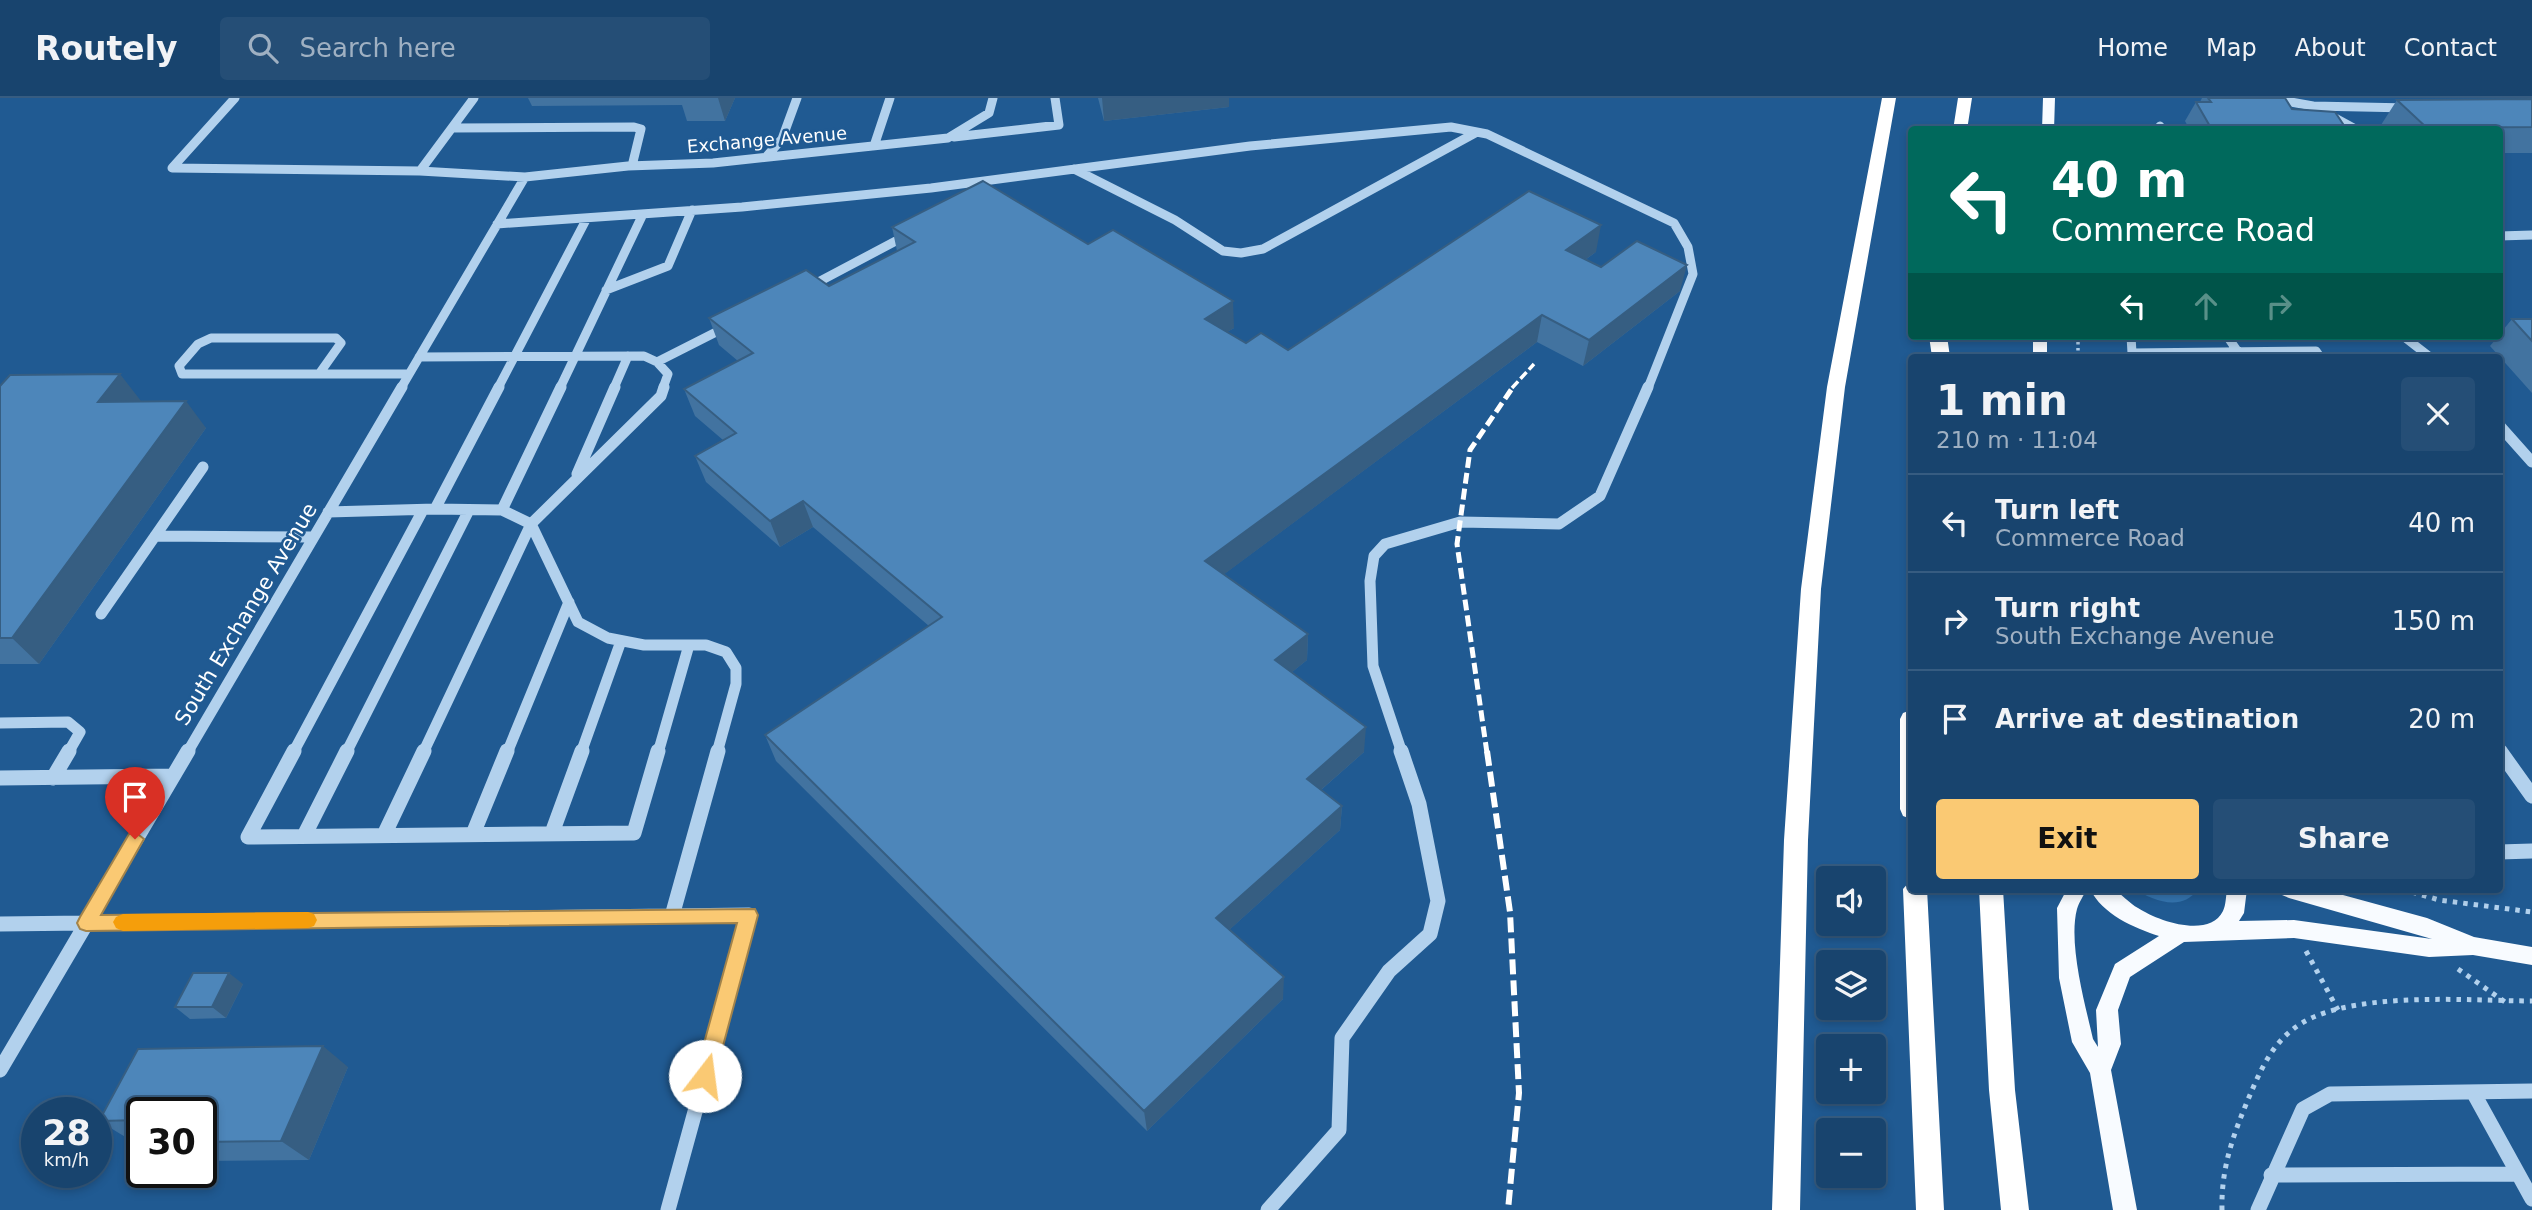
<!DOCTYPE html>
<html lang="en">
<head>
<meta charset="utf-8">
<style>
	:root { --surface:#18446e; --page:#254e76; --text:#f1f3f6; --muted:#9fb0c2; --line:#365c81; --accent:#fac973 }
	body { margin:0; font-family:"DejaVu Sans",sans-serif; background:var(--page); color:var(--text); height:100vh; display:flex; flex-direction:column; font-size:26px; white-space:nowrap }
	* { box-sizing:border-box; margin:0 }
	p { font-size:23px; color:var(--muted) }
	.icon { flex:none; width:38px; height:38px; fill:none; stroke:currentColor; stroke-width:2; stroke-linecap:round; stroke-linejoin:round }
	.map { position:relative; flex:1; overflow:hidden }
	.panel { position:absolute; left:1908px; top:256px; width:595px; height:539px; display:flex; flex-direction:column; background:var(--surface); border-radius:7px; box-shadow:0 4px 10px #0003,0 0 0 2px var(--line) }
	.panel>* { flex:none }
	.guide { position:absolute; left:1908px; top:28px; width:595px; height:214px; border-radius:7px; box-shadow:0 4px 10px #0003,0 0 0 2px var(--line); background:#00695c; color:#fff; overflow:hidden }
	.fabs { position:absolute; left:1816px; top:768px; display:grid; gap:14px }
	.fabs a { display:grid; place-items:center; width:70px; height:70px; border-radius:7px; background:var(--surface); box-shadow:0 4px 10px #0003,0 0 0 2px var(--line); font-size:35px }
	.speed { position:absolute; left:21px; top:999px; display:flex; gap:14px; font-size:35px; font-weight:700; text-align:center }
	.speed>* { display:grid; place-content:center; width:91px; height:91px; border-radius:50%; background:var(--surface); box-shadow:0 4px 10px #0003,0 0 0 2px var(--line); line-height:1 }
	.speed small { font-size:18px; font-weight:400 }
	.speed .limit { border:4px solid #111; border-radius:10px; background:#fff; color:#111 }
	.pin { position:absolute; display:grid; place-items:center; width:60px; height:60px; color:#fff; margin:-72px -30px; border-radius:50% 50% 50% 0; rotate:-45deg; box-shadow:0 0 7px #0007 }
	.pin .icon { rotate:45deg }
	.me { position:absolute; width:77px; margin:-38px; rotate:15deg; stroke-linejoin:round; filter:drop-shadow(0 0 5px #0008) }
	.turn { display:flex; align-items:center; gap:24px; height:147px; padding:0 28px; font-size:32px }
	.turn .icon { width:91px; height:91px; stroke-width:2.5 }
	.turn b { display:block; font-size:49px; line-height:60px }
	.lanes { display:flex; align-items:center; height:66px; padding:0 28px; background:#0003; justify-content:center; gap:35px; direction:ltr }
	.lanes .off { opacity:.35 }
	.round { display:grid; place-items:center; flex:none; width:74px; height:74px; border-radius:7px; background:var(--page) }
	.head { display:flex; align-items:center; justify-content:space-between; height:119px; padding:0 28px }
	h1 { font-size:42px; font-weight:700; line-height:52px }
	.button { display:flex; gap:14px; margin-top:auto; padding:14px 28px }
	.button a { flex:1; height:80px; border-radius:7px; background:var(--accent); color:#111; font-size:28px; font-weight:700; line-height:80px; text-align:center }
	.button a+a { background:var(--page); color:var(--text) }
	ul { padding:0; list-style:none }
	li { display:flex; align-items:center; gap:21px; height:98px; padding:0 28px; border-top:2px solid var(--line) }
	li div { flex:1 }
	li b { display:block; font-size:26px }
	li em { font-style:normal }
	header { display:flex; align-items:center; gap:42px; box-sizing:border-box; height:98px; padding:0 35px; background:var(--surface); border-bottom:2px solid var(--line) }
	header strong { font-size:33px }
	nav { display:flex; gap:38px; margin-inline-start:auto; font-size:24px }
	.search { width:490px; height:63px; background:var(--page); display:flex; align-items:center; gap:18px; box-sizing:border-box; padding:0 24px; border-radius:7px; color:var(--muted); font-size:26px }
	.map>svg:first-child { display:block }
</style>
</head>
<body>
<header>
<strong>Routely</strong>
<div class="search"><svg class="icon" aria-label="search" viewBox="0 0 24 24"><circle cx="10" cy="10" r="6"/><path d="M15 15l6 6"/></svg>Search here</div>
<nav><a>Home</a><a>Map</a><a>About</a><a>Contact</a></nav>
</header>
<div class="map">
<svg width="2532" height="1112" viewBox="0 0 2532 1112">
	<rect width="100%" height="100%" fill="#205a92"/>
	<path fill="#3474af" d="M2134,791H2198C2182,814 2154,803 2134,791Z"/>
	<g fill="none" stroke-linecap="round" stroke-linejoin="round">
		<path stroke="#b2d1ed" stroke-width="3.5" stroke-dasharray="2.5 3.5" stroke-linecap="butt" d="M2078,238V259"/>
		<path stroke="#b2d1ed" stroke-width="5" stroke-dasharray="4.5 6" stroke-linecap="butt" d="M2402,791L2439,802L2532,814
			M2306,853L2338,912
			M2458,871L2505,904
			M2222,1112C2221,1072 2232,1040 2247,1004C2258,978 2269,950 2292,932C2341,891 2469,903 2532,903"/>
		<path stroke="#b2d1ed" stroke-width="9" d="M235,0L172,70L420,73
			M474,0L420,73L525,79L628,68L713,65L948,40L989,15L993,0
			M2269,0L2313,8L2357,32
			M2313,8L2409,10
			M2160,28L2161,32
			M452,30L634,29L641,31L632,68
			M954,39L1059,27L1055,0
			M874,48L890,0
			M766,59L782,41L797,0
			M1074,71L1175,122L1223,153L1241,155L1263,151L1477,34
			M497,126L742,109L931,90L1250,48L1451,29L1487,36L1674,125L1688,149L1693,176L1648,290
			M2499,138L2532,137
			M807,190L909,136
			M606,192L668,168L692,112
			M2131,238L2132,255L2316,253L2320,259
			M2227,238L2238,254
			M2403,238L2430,259
			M211,240H336L341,245L319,276H182L179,268L198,246Z
			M419,259L644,258L657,264L668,276L663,290
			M657,264L728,228
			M319,276H409
			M401,290L525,79
			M498,290L587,120
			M560,290L643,116
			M614,290L628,258"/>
		<path stroke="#b2d1ed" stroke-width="11" d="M2499,327L2532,364
			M577,376L615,289
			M435,411L502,412L531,426L578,524L608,540L644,547H706L726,554L736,570V586L717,655
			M502,412L561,289
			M328,414L435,411L499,289
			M155,438L313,439
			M101,516L203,369
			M0,625L68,624L80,634L68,655
			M2499,651L2501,655
			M187,655L402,289
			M293,655L423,412
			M346,655L469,412
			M423,655L531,426L661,298L664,289
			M507,655L569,504
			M581,655L621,543
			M658,655L689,547
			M1402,655L1373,568L1370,483L1374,458L1385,446L1460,424L1559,426L1600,398L1648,289"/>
		<path stroke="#b2d1ed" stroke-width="15" d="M294,653L248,739L634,735L658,653
			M2500,653L2532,698
			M0,680L172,678
			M53,680L69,653
			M552,735L582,653
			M473,736L507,653
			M384,737L424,653
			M304,738L347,653
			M2499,754L2532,753
			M672,818L718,653
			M0,826L749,817L668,1112
			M0,972L188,653
			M2473,994L2532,1101
			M2271,1077L2518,1076
			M1268,1112L1339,1032L1342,940L1389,873L1430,836L1438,803L1419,706L1401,653
			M2258,1112L2303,1011L2330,996L2532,993"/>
		<path fill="#f8fbff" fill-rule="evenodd" d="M2043,0H2055L2054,32H2042Z
			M2033,238H2047V259H2033Z
			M2067,791H2087C2084,797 2079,804 2077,811C2068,845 2085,906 2093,941L2098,949L2096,912L2115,866L2159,838C2134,830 2102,816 2090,791C2096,791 2106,789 2112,791C2120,794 2130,806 2138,810C2158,823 2209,841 2223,813C2226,807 2226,797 2227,791H2247L2244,815L2239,823L2294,822L2432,841L2289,800L2282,797L2279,791H2321L2427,820L2474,839L2532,849V867L2473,857L2429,859L2294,840L2184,844L2130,879L2118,912L2121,946L2111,972L2137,1112H2113L2090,975L2072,944L2059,880L2057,810Z"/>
		<path fill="#fff" fill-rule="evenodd" d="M1882,0H1896L1845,289L1821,491L1808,742L1800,1112H1772L1784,742L1801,491L1827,289Z
			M1958,0H1972L1967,32H1953Z
			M1929,238H1947L1950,259H1932Z
			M1911,612V721L1903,718L1900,711V621L1903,615Z
			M1911,782V791H1927L1944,1112H1916L1903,791Z
			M1979,791H2003L2015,992L2029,1112H2001L1989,992Z"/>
		<path stroke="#fff" stroke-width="3.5" stroke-dasharray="9 3.5" stroke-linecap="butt" d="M1512,290L1534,266"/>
		<path stroke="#fff" stroke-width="5" stroke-dasharray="11 5" stroke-linecap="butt" d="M1487,655L1457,446L1470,352L1513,289"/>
		<path stroke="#fff" stroke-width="6" stroke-dasharray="15 6" stroke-linecap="butt" d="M1487,653L1510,814L1519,995L1508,1112"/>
	</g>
	<path fill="#4273a0" d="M528,0H735L725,23H687L682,7L532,8Z
		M1098,0H1229V9L1104,23Z
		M2202,0H2285L2292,11L2347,32H2190L2185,23L2196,4H2200Z
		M2532,1V55H2499V32H2385L2381,27L2397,2Z
		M892,129L1088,146L1234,230L1227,234L1246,245L1288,252L1596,154L1585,162L1601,169L1680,193L1583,268L1537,244L1224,476L1308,536L1307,562L1292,574L1364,654L1321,692L1342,708L1340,732L1229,832L1283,901L1147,1033L776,663L765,637L929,528L813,429L780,449L706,384L695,358L723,342L695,318L684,291L738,263L719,247L709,220L829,188L897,153Z
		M2512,221H2532V295L2490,248Z
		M0,288L141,303L206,330L39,566H0Z
		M243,886L226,920L190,921L175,909Z
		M348,969L309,1062L201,1063V1015H142V1042L132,1043L99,1023Z"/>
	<path fill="#365e82" d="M718,0H735L725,23Z
		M1102,0H1229V9L1104,23Z
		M1601,127L1596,154L1561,179L1566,152Z
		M1687,167L1680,193L1583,268L1589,242Z
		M1233,203L1234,230L1206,247L1205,221Z
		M1542,217L1537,244L1207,489L1205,463Z
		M120,276L141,303L120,330L98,304Z
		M186,303L206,330L39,566L12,540Z
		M803,403L813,429L780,449L770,423Z
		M1308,536L1307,562L1275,588V562Z
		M1366,629L1364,654L1306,705L1307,681Z
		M1342,708L1340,732L1217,843L1216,820Z
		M229,875L243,886L226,920L212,909Z
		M1284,879L1283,901L1147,1033L1144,1013Z
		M323,948L348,969L309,1062L281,1043Z"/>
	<path fill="#4d86ba" stroke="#365e82" stroke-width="2" d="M2208,0H2285L2292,11L2335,14L2347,32H2232L2211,30L2196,4H2211Z
		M2532,1V29L2427,30L2397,2Z
		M983,83L1088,146L1113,132L1233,203L1205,221L1246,245L1261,235L1288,252L1529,93L1601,127L1566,152L1601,169L1637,143L1687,167L1589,242L1542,217L1205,463L1308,536L1275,562L1366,629L1307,681L1342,708L1216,820L1284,879L1144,1013L765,637L942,519L803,403L770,423L695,358L736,335L684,291L753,255L709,220L806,172L829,188L915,144L892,129Z
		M2512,221H2532V243Z
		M120,276L98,304L186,303L12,540H0V288L10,277Z
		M193,875H229L212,909H175Z
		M323,948L281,1043L201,1044V1015H142V1022L99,1023L138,951Z"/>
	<path fill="#fac973" stroke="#a2834b" stroke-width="2" d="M135,734L144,741L101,817L755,811L758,817L715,978L712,985L705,987L698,985L695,978L737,825L86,833L80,831L77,825L80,819L129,736Z"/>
	<path fill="#f59e0b" d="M308,814L314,816L317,822L314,828L308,830L123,833L116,830L113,824L116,819L123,816Z"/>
	<g text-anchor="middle" stroke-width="5" stroke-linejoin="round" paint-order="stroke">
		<g font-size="18" fill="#fff" stroke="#205a92">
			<text transform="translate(767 42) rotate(-5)" y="6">Exchange Avenue</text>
		</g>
		<g font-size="21" fill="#fff" stroke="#205a92">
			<text transform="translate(246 516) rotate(-59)" y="7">South Exchange Avenue</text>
		</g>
	</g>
</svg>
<div class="fabs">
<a><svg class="icon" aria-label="sound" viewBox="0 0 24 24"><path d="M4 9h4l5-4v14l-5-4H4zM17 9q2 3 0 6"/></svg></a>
<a><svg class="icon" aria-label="layers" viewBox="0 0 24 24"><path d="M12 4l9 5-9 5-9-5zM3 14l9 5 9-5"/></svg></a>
<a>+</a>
<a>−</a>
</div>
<div class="speed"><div>28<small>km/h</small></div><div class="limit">30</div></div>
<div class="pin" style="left:135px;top:741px;background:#d93025"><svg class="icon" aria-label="arrive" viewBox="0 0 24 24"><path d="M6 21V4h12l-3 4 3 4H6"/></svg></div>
<svg class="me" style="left:705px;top:978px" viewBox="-20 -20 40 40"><circle r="19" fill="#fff"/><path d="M0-13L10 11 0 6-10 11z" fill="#fac973"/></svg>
<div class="guide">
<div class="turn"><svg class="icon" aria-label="left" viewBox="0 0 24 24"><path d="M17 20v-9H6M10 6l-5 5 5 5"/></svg><div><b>40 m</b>Commerce Road</div></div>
<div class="lanes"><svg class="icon" aria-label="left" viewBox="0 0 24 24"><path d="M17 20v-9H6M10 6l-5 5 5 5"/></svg><svg class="icon off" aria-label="ahead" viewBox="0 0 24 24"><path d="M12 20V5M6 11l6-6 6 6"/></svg><svg class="icon off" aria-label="right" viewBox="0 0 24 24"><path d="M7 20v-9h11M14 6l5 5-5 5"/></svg></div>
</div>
<section class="panel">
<div class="head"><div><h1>1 min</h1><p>210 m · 11:04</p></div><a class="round"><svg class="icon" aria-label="close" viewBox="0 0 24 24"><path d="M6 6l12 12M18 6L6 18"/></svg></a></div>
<ul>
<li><svg class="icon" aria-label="left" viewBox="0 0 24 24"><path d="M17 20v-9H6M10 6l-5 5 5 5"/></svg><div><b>Turn left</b><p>Commerce Road</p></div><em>40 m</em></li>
<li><svg class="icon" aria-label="right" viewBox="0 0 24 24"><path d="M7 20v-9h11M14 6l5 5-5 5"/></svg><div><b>Turn right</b><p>South Exchange Avenue</p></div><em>150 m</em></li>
<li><svg class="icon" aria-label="arrive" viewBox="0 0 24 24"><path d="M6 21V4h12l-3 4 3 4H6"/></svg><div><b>Arrive at destination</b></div><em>20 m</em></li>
</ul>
<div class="button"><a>Exit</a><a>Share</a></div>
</section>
</div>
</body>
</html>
